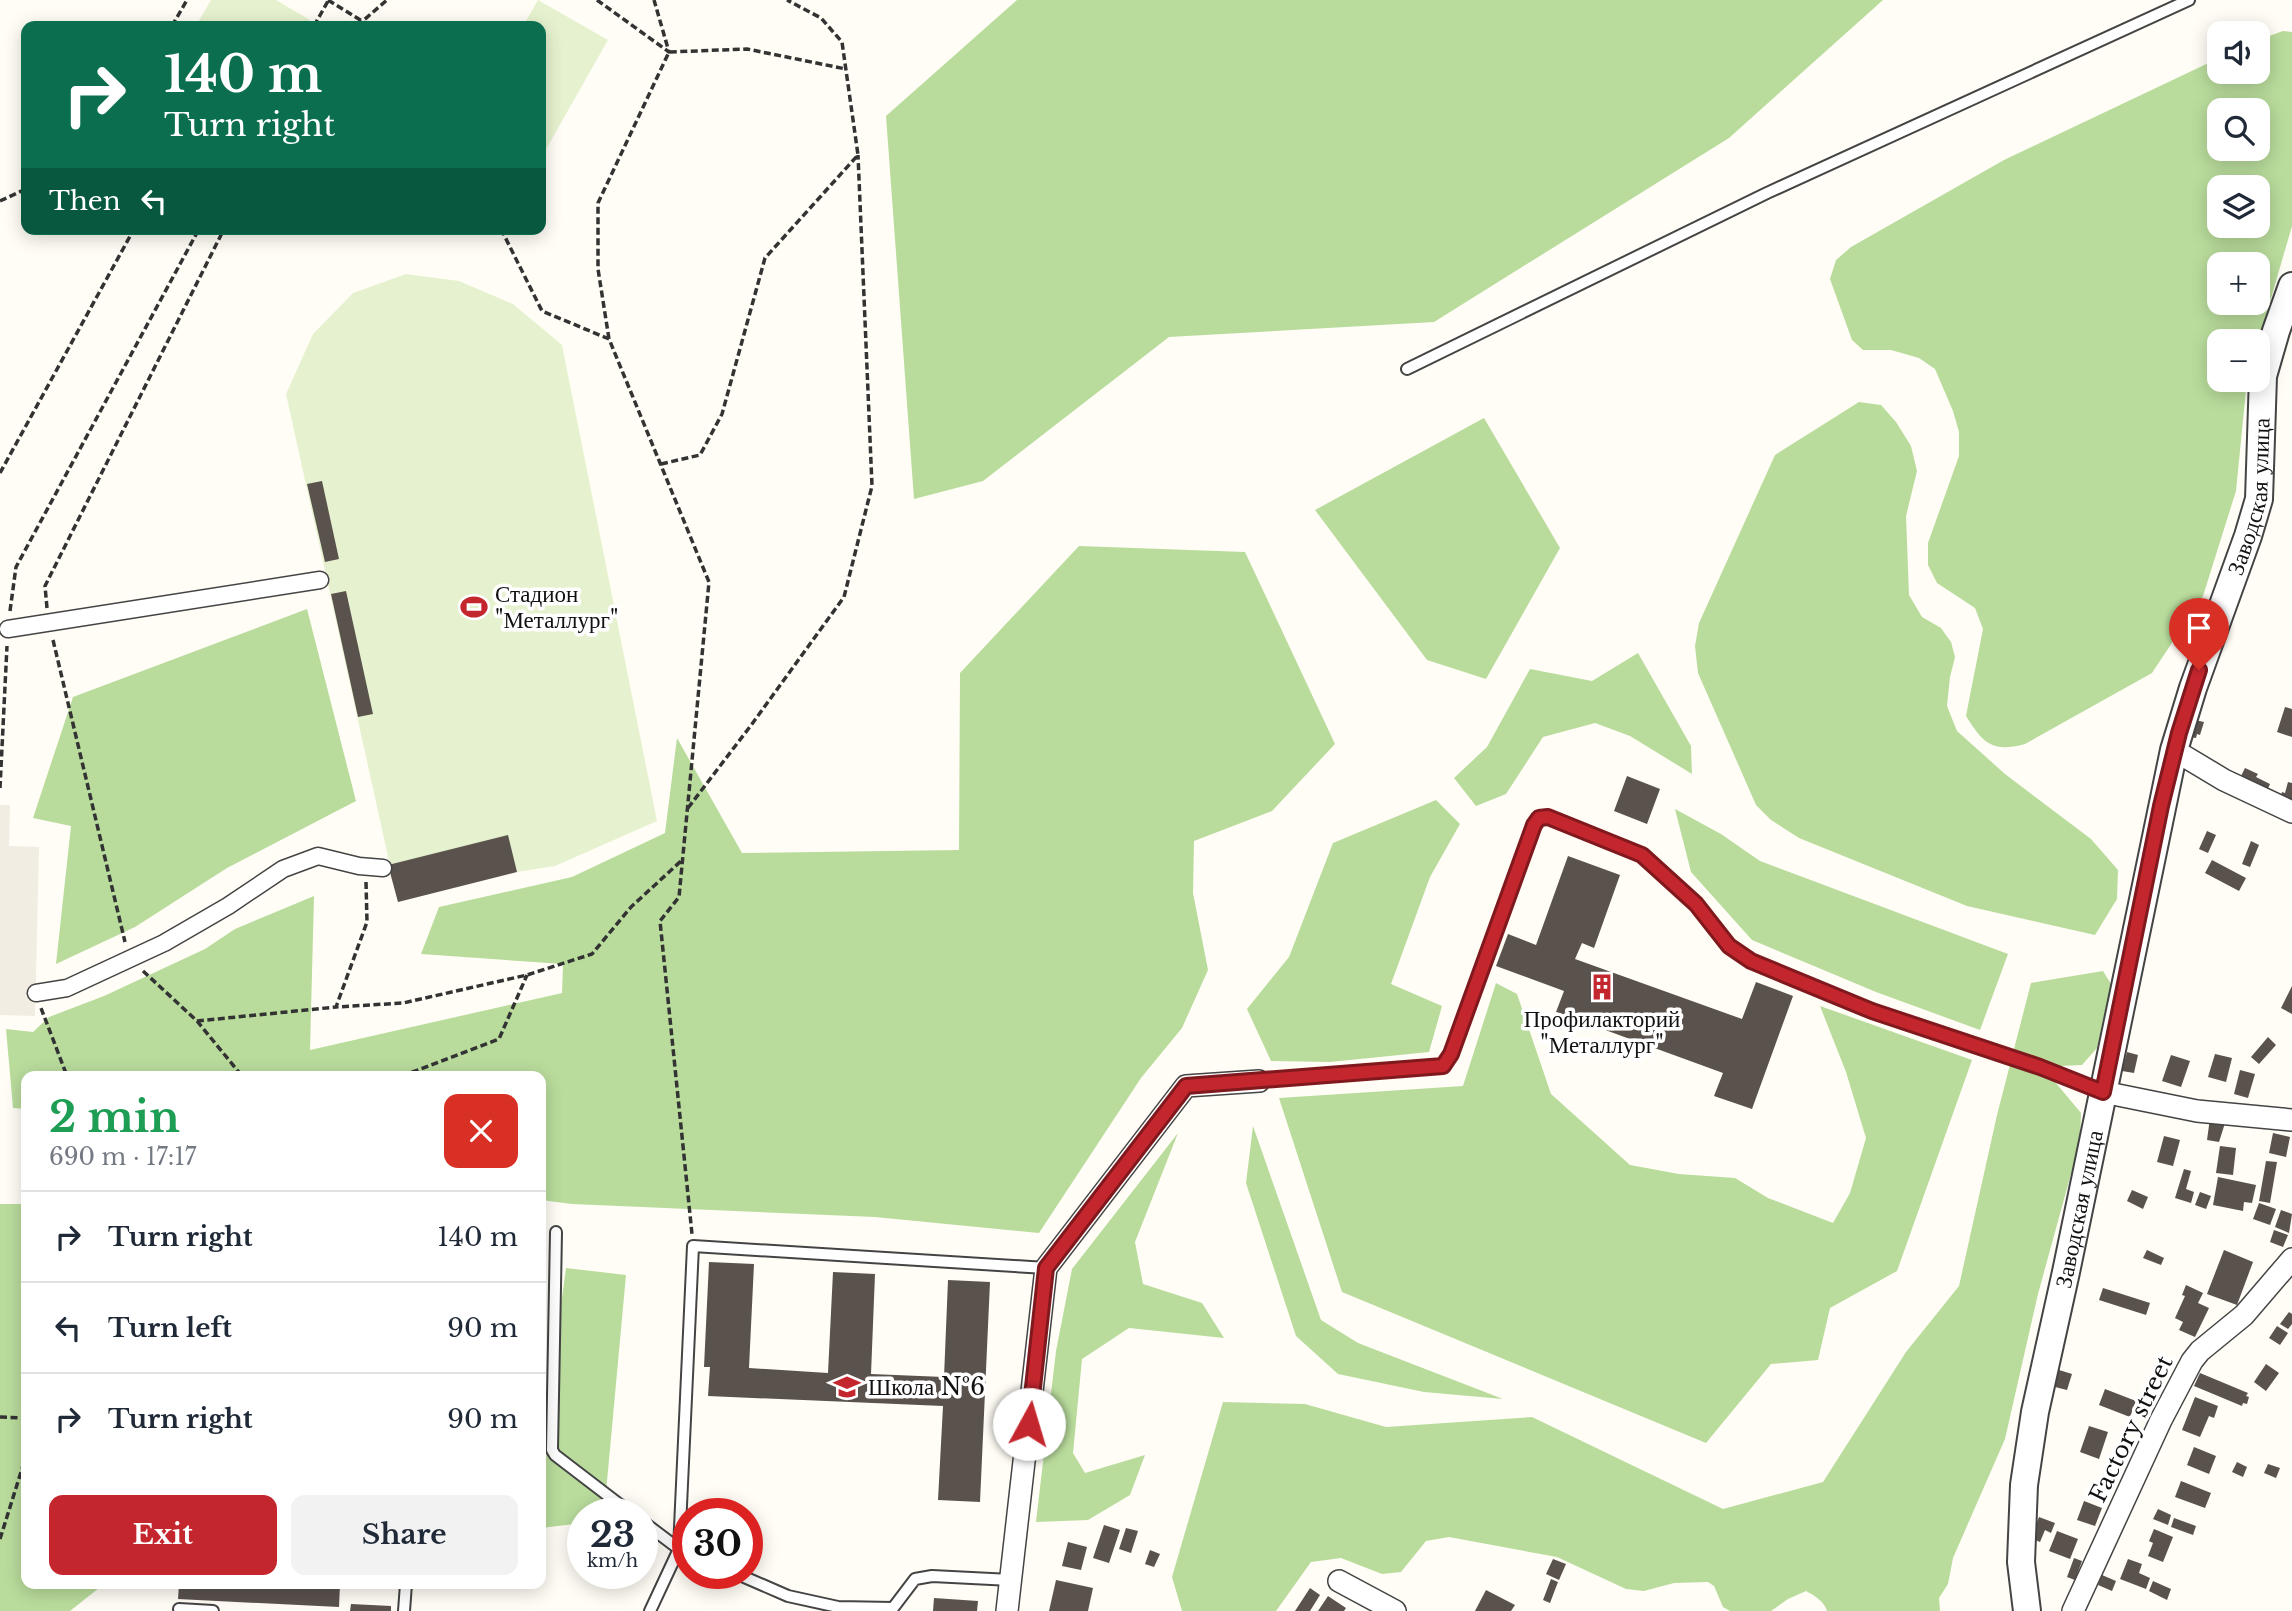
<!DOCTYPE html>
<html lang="en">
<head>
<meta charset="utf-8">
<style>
	:root { --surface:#fff; --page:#f2f2f3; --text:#1f2937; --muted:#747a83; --line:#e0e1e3; --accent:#c4262e }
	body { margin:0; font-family:"Libre Baskerville",serif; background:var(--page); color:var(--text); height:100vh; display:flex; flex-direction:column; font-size:26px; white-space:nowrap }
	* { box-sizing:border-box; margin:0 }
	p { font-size:23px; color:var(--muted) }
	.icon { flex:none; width:38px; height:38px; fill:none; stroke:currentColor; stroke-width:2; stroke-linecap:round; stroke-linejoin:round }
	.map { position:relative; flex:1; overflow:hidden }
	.drawer { position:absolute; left:21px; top:1071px; width:525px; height:518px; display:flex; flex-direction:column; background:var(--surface); border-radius:14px; box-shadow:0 4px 18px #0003 }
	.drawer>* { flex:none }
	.banner { position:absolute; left:21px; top:21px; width:525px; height:214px; border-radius:14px; box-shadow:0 4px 18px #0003; background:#0b6e4f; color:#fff; overflow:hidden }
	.buttons { position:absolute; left:2207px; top:21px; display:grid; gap:14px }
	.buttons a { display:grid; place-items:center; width:63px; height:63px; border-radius:14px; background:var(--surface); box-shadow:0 4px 18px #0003; font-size:35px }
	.speed { position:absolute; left:567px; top:1498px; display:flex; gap:14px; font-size:35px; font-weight:700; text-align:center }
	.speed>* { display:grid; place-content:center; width:91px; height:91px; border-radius:50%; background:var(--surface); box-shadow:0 4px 18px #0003; line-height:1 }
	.speed small { font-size:18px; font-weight:400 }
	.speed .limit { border:10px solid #d22; background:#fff; color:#111 }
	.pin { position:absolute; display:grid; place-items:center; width:60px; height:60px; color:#fff; margin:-72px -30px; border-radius:50% 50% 50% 0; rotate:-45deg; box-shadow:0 0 7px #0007 }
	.pin .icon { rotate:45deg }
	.me { position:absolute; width:77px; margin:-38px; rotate:6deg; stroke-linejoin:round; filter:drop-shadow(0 0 5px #0008) }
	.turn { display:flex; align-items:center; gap:24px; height:147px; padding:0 28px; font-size:32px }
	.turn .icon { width:91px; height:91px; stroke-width:2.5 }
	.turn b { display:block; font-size:49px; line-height:60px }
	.then { display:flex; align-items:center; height:66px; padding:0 28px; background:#0003; gap:14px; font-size:26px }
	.round { display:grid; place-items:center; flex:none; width:74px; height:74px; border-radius:14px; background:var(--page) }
	.headline { display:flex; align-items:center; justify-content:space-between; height:119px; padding:0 28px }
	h1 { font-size:42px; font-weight:700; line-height:52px; color:#1e9e55 }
	.action { display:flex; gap:14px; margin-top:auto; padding:14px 28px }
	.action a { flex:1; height:80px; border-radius:14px; background:var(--accent); color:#fff; font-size:28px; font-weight:700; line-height:80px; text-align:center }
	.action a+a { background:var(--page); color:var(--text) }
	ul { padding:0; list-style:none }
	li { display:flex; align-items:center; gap:21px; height:91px; padding:0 28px; border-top:2px solid var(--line) }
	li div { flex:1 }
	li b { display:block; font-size:26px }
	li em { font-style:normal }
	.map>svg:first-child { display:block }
</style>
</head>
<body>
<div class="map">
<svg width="2292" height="1611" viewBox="0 0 2292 1611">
	<rect width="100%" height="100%" fill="#fffdf5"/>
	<path fill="#b9dc9c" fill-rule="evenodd" d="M1017,0H1883L1729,138L1434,322L1169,337L983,481L914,499L886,116Z
		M2283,31L2292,32V226L2258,343V341H2219V380H2247L2236,491L2203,596L2152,673L2025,744C1992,753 1983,743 1966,716L1983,629L1975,608L1937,583L1928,565V543L1959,456V432L1953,411L1935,369L1919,358L1891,350H1863L1852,340L1830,279L1836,260L1851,247L2004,160L2219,58V72H2258V40ZM2258,110V149H2219V110ZM2258,187V226H2219V187ZM2219,264H2258V303H2219Z
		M1859,402L1881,405L1896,422L1911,446L1917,471L1906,516L1909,595L1922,617L1941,628L1951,642L1955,657L1950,677L1947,706L1957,731L2005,774L2091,839L2118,870L2117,899L2095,935L1967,906L1799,838L1771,820L1756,805L1698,673L1695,646L1699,623L1775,455Z
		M1484,418L1560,548L1486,679L1427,660L1315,510Z
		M1079,546L1245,552L1335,744L1272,811L1194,841L1193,893L1208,970L1182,1028L1141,1078L1039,1233L875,1217L572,1204L541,1200V1076H26V1109L13,1108L6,1029L33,1032L49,1017L104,996L205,949L235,929L314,896L310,1050L562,993L563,964L421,954L439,907L572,877L665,833L677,738L742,853L959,850L960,673Z
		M307,609L356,801L227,868L135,927L56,964L71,826L33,818L73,697Z
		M1638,653L1691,746L1692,774L1630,736L1595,723L1543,737L1506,794L1476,806L1454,778L1487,747L1530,669L1592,681Z
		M1436,800L1460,824L1430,877L1391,984L1442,1006L1429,1052L1330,1062L1271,1061L1247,1009L1289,957L1333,843Z
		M1675,809L1721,834L1760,861L2008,954L1980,1030L1876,992L1752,940L1691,872Z
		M2103,971L2111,984L2097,1048L2082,1065L2060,1066L2056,1083L2081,1113L2080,1141L2038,1294L2005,1439L1953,1558L1948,1584L1939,1598L1940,1611H1827C1825,1602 1814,1595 1806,1591L1788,1599L1771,1611H1730L1723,1607L1714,1586L1708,1582L1674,1583L1644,1591L1626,1589L1557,1557L1449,1537L1426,1541L1401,1572L1382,1574L1341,1558L1311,1562L1276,1611H1182L1172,1577L1223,1402L1305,1404L1386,1427L1532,1417L1723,1509L1823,1482L1906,1352L1959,1286L1997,1115L2031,983Z
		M1496,983L1517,994L1551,1094L1630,1165L1679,1174L1735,1178L1768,1198L1833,1223L1850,1193L1866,1138L1846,1072L1820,1006L1972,1060L1897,1271L1830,1308L1818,1360L1771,1364L1706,1443L1342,1292L1279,1098L1463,1086Z
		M1253,1126L1321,1320L1358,1343L1503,1399L1424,1392L1338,1374L1296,1336L1246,1183Z
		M1178,1133L1135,1242L1143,1284L1202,1303L1224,1338L1129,1328L1082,1359L1073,1453L1085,1473L1145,1455L1130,1495L1088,1520L1036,1522L1056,1351L1072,1269Z
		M0,1204H26V1584H104L70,1611H0Z
		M566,1268L626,1275L604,1514H583V1523L541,1528V1455Z"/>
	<path fill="#e6f2cf" d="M211,0H276L310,20L307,26H196Z
		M538,0L608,40L541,158V26H523Z
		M406,274L459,281L513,304L562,345L657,821L555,866L517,872L398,902L286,394L313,334L353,293Z"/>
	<path fill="#f1ede2" d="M0,805H10L9,846L39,847L35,1016L0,1015Z"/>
	<path fill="#5a524d" d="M322,481L339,559L325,562L307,484Z
		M346,591L373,714L358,717L331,594Z
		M2285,707L2292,709V737L2277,732Z
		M2195,720L2204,722L2200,735L2197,734L2196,738L2190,737Z
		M2245,768L2258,774L2256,777L2270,784L2266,793L2239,780Z
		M1627,776L1660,789L1647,824L1614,811Z
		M2288,782L2292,783V802L2280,799L2282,792L2285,793Z
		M2207,831L2216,835L2208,853L2199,849Z
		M508,835L517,872L398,902L388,865Z
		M2251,841L2259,845L2250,867L2242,864Z
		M1568,856L1620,875L1594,948L1582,943L1575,959L1742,1019L1756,982L1793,996L1752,1109L1714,1096L1723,1073L1556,1012L1564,991L1496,966L1508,934L1536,945Z
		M2212,860L2246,878L2239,891L2205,873Z
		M2292,986V1014L2281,1008Z
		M2268,1037L2276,1045L2259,1064L2251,1057Z
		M2127,1052L2138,1055L2134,1073L2122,1071Z
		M2215,1054L2232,1058L2226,1082L2208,1077Z
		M2171,1055L2190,1061L2181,1087L2162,1081Z
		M2240,1070L2255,1074L2248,1098L2234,1094Z
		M2210,1118L2226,1120L2219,1142L2207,1140Z
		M2273,1133L2290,1137L2286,1157L2269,1153Z
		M2164,1136L2180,1140L2173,1166L2157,1162Z
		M2220,1146L2236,1148L2233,1175L2216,1173Z
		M2266,1161L2277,1162L2270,1203L2259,1201Z
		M2184,1169L2191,1171L2186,1189L2194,1192L2191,1203L2175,1198Z
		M2218,1177L2256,1185L2252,1203L2244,1202L2243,1211L2213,1205Z
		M2132,1190L2148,1197L2143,1209L2127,1201Z
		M2200,1192L2211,1196L2206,1209L2195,1205Z
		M2259,1203L2276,1209L2270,1225L2253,1219Z
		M2281,1210L2292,1214L2289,1233L2275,1227Z
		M2274,1230L2288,1235L2283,1247L2270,1242Z
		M2147,1250L2164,1258L2161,1265L2143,1258Z
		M2224,1250L2253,1262L2237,1305L2207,1294Z
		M709,1262L754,1264L749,1368L828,1373L833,1272L875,1274L871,1374L944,1377L948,1280L990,1282L980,1502L938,1500L943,1406L708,1396L710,1367H704Z
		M2186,1285L2203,1293L2198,1303L2209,1308L2195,1337L2179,1330L2183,1322L2175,1318L2185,1296L2182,1295Z
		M2103,1288L2150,1303L2146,1315L2099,1300Z
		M2289,1312L2292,1314V1324L2288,1329L2280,1324Z
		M2277,1326L2288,1333L2280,1345L2269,1338Z
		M2266,1364L2279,1373L2266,1391L2254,1382Z
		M2059,1370L2072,1374L2067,1390L2055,1387Z
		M2200,1373L2248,1393L2246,1396L2249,1397L2247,1404L2243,1403L2242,1406L2194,1386Z
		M2105,1389L2136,1401L2130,1417L2099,1405Z
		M2195,1397L2218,1406L2214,1418L2209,1416L2200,1437L2182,1430Z
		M2089,1426L2108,1432L2099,1459L2080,1452Z
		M2194,1447L2216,1456L2209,1474L2187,1465Z
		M2237,1462L2247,1467L2243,1477L2232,1472Z
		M2268,1464L2280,1468L2276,1478L2264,1473Z
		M2181,1481L2211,1493L2205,1508L2175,1497Z
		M2084,1501L2102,1508L2095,1526L2077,1520Z
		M2158,1509L2171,1515L2168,1525L2153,1519Z
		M2039,1517L2055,1523L2051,1533L2045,1530L2040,1542L2031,1538Z
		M2174,1518L2196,1526L2193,1535L2171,1527Z
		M1104,1525L1120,1530L1109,1563L1093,1558Z
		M1126,1528L1138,1531L1131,1553L1119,1549Z
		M2154,1529L2173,1537L2163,1562L2148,1556L2153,1543L2149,1541Z
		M2057,1531L2078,1539L2070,1559L2049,1551Z
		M1068,1542L1087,1547L1081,1570L1062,1566Z
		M1150,1550L1160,1554L1154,1567L1145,1564Z
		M2074,1558L2082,1561L2075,1580L2067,1577Z
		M1553,1559L1566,1564L1559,1580L1546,1574Z
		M2128,1559L2142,1564L2139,1573L2150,1578L2146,1589L2120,1579Z
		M2102,1575L2116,1581L2112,1591L2098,1585Z
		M1551,1579L1558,1582L1550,1603L1543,1600Z
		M1056,1580L1093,1588L1088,1611H1049Z
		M2153,1581L2171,1589L2167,1600L2149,1591Z
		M179,1584H340L339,1607L178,1599Z
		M1310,1588L1320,1595L1310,1611H1295Z
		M1486,1590L1515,1605L1511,1611H1475Z
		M1328,1596L1346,1608L1344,1611H1318Z
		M934,1598L978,1601L977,1611H933Z
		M351,1604L391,1606V1611H350Z"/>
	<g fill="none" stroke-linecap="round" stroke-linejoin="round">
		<g stroke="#444" stroke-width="14">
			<path id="service" d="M1407,369L1767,193L2189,0
				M1259,1081L1443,1066L1451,1054L1534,825L1539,818L1548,817L1642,855L1696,904L1729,946L1751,961L1873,1011L2040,1067L2103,1092
				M556,1232L552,1450L555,1455L632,1514
				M642,1521L679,1549L688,1553
				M735,1573L788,1596L838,1607L893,1608L915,1579L932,1576L1011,1580
				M179,1609L213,1611
				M404,1611L406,1584
				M650,1611L679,1549L693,1246L1046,1268"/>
		</g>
		<g stroke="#444" stroke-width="19">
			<path id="pedestrian" d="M8,629L320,580
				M36,993L67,988L164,943L228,906L283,869L318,856L359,866L383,868"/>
		</g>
		<g stroke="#444" stroke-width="24">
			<path id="minor" d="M2174,750L2224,780L2292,812
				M2103,1092L2197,1111L2292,1120
				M1339,1581L1395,1611
				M1007,1611L1046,1268L1186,1086L1259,1081
				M2073,1611L2161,1420L2192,1361L2200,1351L2244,1315L2292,1259"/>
		</g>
		<g stroke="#444" stroke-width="30">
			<g id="tertiary">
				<path id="s1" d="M2027,1611L2021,1562L2024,1485L2035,1412L2066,1272L2174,750L2193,688L2248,536L2259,499L2263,376L2276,331L2292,286"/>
			</g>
		</g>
		<path stroke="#333" stroke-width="3.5" stroke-dasharray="7 3.5" stroke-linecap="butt" d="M328,0L370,26
			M597,0L669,52L654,0
			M172,26L187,0
			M314,26L328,1
			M357,26L387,0
			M0,201L26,189
			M501,229L542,311L609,339L709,582L679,897L660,921L692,1234
			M609,339L598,269V203L669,52L747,49L846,69
			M661,464L700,455L722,414L765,258L858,155L842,42L821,18L787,0
			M0,473L134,229
			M47,608L45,586L224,229
			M10,611L16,567L199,229
			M53,640L125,942
			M0,788L7,646
			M688,808L752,724L844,597L872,486L858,155
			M366,882L367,922L336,1007L403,1003L527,975L592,954L631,907L681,861
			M143,971L197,1021L336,1007
			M41,1008L67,1076
			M197,1021L242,1076
			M402,1076L499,1039L527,975
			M0,1417L26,1418
			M0,1539L26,1456"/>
		<use href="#service" stroke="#fff" stroke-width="10"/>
		<use href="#pedestrian" stroke="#fff" stroke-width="16"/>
		<use href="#minor" stroke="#fff" stroke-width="21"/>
		<use href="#tertiary" stroke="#fff" stroke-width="26"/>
	</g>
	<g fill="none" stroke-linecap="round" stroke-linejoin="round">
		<g stroke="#7f191e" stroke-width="18">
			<path id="route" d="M1029,1424L1046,1268L1186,1086L1443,1066L1451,1054L1534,825L1539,818L1548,817L1642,855L1696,904L1729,946L1751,961L1872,1011L2040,1067L2103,1092L2161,806L2179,733L2199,670"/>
		</g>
		<use href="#route" stroke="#c4262e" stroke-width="12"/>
	</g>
	<defs>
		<g id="stadium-bare" transform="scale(2.1)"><path d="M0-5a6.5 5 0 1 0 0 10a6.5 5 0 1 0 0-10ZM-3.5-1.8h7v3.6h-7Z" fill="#c4262e" stroke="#fff" stroke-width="2.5" paint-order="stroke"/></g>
		<g id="building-bare" transform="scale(2.1)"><path d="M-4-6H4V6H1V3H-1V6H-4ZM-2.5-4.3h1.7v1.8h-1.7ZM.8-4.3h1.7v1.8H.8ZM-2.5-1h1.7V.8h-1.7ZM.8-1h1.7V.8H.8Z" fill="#c4262e" stroke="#fff" stroke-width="2.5" paint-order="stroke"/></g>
		<g id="school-bare" transform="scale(2.1)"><path d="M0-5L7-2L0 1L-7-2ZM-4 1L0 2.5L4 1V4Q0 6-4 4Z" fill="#c4262e" stroke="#fff" stroke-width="2.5" paint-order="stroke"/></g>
	</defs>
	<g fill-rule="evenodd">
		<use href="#stadium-bare" x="474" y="607"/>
		<use href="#building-bare" x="1602" y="987"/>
		<use href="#school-bare" x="847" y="1387"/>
	</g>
	<g text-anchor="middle" stroke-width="7" stroke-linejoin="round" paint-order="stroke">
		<g font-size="23" fill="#111" stroke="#fff">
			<text dy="8" stroke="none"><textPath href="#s1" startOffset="1143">Заводская улица</textPath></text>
			<text dy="8" stroke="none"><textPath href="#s1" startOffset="408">Заводская улица</textPath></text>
			<text transform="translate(2131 1429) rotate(-64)" y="8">Factory street</text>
		</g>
		<g font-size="23" fill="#111" stroke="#fff" text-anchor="start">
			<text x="495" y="602">Стадион<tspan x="495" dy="26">"Металлург"</tspan></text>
			<text x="1602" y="1027" text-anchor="middle">Профилакторий<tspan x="1602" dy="26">"Металлург"</tspan></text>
			<text x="868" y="1395">Школа №6</text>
		</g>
	</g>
</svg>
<div class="buttons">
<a><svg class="icon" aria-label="sound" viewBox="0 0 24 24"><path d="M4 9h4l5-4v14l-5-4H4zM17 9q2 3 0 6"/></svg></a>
<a><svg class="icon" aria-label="search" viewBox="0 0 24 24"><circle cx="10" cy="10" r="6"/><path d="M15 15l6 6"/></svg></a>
<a><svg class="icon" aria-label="layers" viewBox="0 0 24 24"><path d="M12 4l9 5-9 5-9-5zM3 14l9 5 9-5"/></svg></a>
<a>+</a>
<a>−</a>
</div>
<div class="speed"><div>23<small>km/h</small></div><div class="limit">30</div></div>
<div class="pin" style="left:2199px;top:670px;background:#d93025"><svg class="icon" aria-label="arrive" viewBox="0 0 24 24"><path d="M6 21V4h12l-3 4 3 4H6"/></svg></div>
<svg class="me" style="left:1029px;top:1424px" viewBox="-20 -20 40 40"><circle r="19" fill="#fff"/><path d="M0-13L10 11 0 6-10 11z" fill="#c4262e"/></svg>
<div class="banner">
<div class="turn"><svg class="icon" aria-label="right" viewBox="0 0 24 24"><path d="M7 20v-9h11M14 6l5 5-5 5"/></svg><div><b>140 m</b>Turn right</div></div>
<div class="then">Then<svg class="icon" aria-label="left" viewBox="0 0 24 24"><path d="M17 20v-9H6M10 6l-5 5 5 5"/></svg></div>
</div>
<section class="drawer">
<div class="headline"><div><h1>2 min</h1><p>690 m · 17:17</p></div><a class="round" style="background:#d93025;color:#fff"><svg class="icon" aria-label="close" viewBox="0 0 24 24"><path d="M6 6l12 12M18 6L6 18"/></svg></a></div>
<ul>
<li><svg class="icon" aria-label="right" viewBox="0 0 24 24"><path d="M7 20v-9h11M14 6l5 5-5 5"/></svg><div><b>Turn right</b></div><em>140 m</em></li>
<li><svg class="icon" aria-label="left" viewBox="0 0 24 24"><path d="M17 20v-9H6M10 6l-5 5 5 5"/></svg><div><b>Turn left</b></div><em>90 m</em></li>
<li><svg class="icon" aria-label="right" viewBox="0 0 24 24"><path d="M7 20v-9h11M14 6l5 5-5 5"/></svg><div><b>Turn right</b></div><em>90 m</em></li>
</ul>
<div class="action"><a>Exit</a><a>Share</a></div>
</section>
</div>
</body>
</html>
